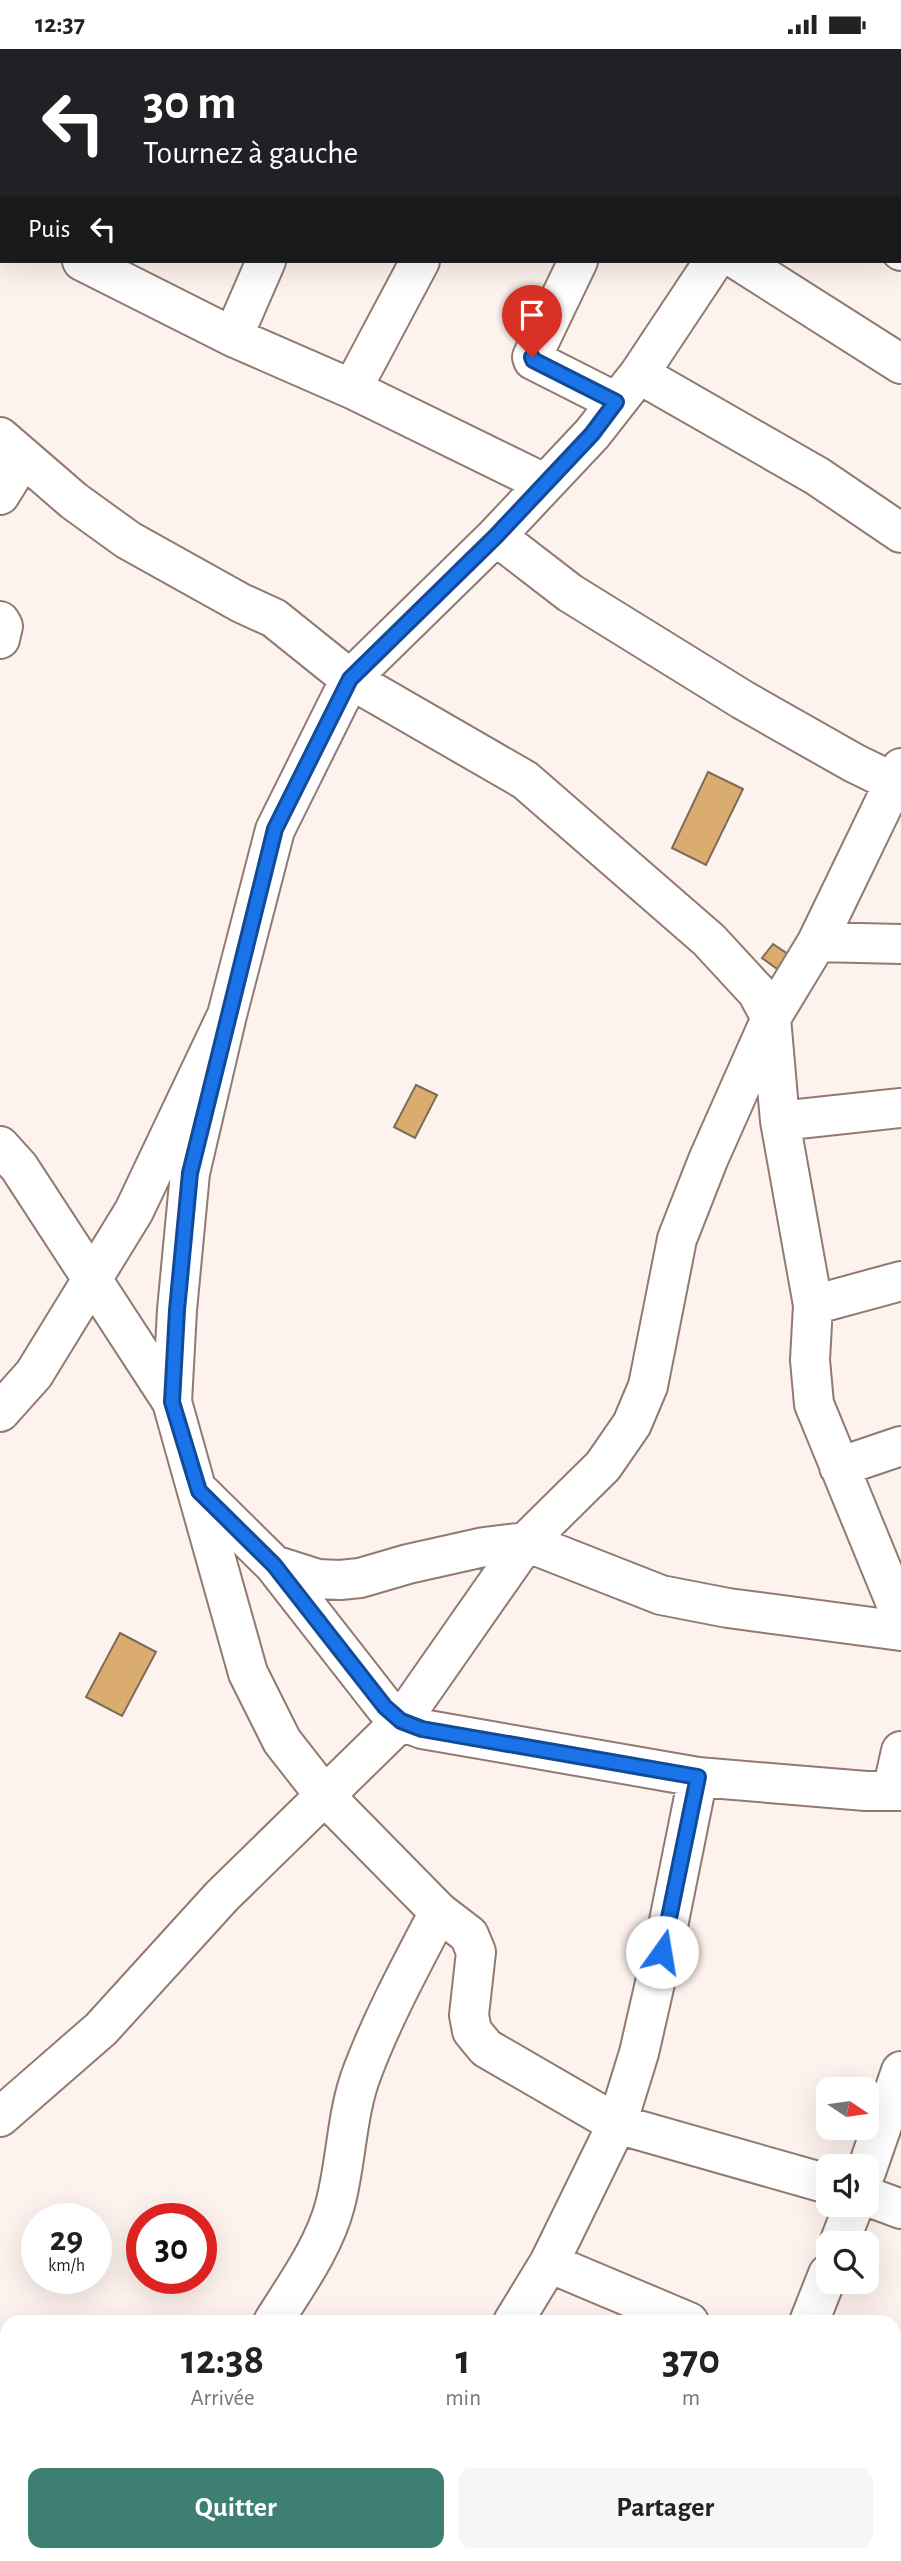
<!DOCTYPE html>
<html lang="fr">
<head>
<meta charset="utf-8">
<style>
	:root { --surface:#fff; --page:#f6f6f6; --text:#222; --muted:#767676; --accent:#3d8073 }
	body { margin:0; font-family:"Alegreya Sans",sans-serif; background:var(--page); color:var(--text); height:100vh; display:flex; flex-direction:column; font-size:26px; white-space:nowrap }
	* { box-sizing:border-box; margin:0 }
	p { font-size:23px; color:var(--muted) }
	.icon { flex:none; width:38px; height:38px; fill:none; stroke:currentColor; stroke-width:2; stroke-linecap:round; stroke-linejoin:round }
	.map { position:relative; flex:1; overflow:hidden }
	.sheet { position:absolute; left:0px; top:2266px; width:901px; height:247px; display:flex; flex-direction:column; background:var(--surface); border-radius:21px 21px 0 0; box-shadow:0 7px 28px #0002 }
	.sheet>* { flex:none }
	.guide { position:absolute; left:0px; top:0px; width:901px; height:214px; box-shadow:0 7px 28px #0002; background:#202124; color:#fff; overflow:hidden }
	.needle { width:46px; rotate:103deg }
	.buttons { position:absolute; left:816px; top:2028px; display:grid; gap:14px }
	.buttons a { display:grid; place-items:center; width:63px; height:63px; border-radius:14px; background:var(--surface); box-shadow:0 7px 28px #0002; font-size:35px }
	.speed { position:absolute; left:21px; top:2154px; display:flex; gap:14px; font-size:35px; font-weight:700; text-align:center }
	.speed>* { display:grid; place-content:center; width:91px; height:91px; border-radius:50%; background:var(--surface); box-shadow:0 7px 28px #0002; line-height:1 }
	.speed small { font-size:18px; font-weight:400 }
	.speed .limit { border:10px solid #d22; background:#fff; color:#111 }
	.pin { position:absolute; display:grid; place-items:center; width:60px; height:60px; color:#fff; margin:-72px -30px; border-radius:50% 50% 50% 0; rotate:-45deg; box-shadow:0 0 7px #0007 }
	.pin .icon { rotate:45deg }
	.me { position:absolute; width:77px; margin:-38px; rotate:13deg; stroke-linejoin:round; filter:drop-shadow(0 0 5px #0008) }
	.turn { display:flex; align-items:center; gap:24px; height:147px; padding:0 28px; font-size:32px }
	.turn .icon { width:91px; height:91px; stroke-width:2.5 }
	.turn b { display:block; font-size:49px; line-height:60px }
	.then { display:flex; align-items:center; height:66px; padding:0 28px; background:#0003; gap:14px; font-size:26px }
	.eta { display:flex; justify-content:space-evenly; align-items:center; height:119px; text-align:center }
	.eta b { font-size:42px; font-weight:700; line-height:49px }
	.primary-button { display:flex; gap:14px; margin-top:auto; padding:14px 28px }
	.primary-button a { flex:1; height:80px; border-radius:14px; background:var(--accent); color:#fff; font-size:28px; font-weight:700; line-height:80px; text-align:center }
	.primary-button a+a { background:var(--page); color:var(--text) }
	.status { display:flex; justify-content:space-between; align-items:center; height:49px; padding:0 35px; background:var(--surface); direction:ltr }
	.status svg { height:19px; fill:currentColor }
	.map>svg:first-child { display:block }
</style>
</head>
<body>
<div class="status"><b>12:37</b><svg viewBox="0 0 49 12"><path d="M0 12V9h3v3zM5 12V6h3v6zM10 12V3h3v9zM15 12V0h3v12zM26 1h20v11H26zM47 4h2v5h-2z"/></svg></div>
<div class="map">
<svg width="901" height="2512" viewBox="0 0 901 2512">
	<rect width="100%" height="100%" fill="#fdf2ed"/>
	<path fill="#daac6f" stroke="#7b6c59" stroke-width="2" d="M708,723L743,740L706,816L672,799Z
		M773,895L791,907L780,922L762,909Z
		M416,1036L437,1046L415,1089L394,1078Z
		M120,1584L156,1603L122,1667L86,1648Z"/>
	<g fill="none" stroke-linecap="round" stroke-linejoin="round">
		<g stroke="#927a6f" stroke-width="42">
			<path id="minor" d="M38,0L41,2
				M339,0L343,2
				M884,0L891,2
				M416,2L417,0
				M669,2L670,0
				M0,167L2,168
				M900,201L901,202
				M82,212L233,288L352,340
				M420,212L352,340L544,434
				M578,212L532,308L533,311L616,353
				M739,212L901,315
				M233,288L266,212
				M639,325L817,427L901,484
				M0,388L74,452L128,491L241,554L274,569L350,630L525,731L709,891L757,943L771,969L780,1072L813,1256L810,1311L814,1355L901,1567
				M0,446L23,409
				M496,487L570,544L743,651L854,714L901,737
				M0,572L3,577L0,590
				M817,893L901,895
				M227,966L190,1124L177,1261L172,1353L248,1624L282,1692L325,1747L439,1863L469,1886L476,1903L469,1966L472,1982L486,1999L617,2075L828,2135
				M780,1072L901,1059
				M0,1097L19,1118L172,1353
				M813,1256L901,1232
				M0,1363L34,1325L134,1162L227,966L275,781L350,630L496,487L592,385L639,325L714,212
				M839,1418L901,1397
				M199,1442L274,1516L385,1658L401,1672L422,1680L698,1728L866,1742H901
				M274,1516L318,1530L340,1531L360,1529L408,1515L484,1498L526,1493L661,1546L728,1559L901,1582
				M892,1742L901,1702
				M0,2068L101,1980L222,1847L401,1672L526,1493L603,1417L632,1375L648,1337L677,1190L708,1111L771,969L817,893L901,719
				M866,2123L901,2022
				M866,2147L901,2160
				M839,2194L854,2156
				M273,2273C296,2236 324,2198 335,2156C347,2111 346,2064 363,2021C384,1966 412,1915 439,1863
				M513,2273L549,2214
				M689,2273L549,2214L617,2075L639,2004L668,1877L698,1728
				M809,2273L828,2225
				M0,2328L7,2332
				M894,2359L901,2362
				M380,2506L389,2512
				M767,2506L779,2512
				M133,2512L137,2506
				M343,2512L347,2506
				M707,2512L710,2506"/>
		</g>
		<use href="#minor" stroke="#fff" stroke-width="38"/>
	</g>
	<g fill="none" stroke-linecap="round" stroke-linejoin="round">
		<g stroke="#114b97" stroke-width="18">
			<path id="route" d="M532,308L533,311L616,353L592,385L496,487L350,630L275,780L190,1124L177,1261L172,1353L199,1442L274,1516L385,1658L401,1672L422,1680L698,1728L662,1903"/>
		</g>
		<use href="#route" stroke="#1a73e8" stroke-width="12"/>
	</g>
</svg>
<div class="buttons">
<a><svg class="needle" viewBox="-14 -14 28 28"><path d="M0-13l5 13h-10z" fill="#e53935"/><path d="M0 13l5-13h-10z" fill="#767676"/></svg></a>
<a><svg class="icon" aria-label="sound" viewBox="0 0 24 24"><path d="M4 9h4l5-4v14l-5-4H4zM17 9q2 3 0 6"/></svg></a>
<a><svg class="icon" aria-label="search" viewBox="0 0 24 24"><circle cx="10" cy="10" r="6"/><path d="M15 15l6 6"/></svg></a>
</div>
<div class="speed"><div>29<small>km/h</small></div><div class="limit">30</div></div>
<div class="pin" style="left:532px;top:308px;background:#d93025"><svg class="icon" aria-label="arrive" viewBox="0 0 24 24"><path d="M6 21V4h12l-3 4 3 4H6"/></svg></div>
<svg class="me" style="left:662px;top:1903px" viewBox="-20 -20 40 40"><circle r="19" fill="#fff"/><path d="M0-13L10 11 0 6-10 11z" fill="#1a73e8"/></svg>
<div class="guide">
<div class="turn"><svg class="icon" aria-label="left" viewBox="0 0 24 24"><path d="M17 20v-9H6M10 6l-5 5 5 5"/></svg><div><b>30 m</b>Tournez à gauche</div></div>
<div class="then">Puis<svg class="icon" aria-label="left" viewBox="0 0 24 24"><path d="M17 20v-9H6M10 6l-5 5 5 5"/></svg></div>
</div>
<section class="sheet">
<div class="eta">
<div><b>12:38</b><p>Arrivée</p></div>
<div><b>1</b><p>min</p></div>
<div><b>370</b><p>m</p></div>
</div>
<div class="primary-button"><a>Quitter</a><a>Partager</a></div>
</section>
</div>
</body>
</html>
